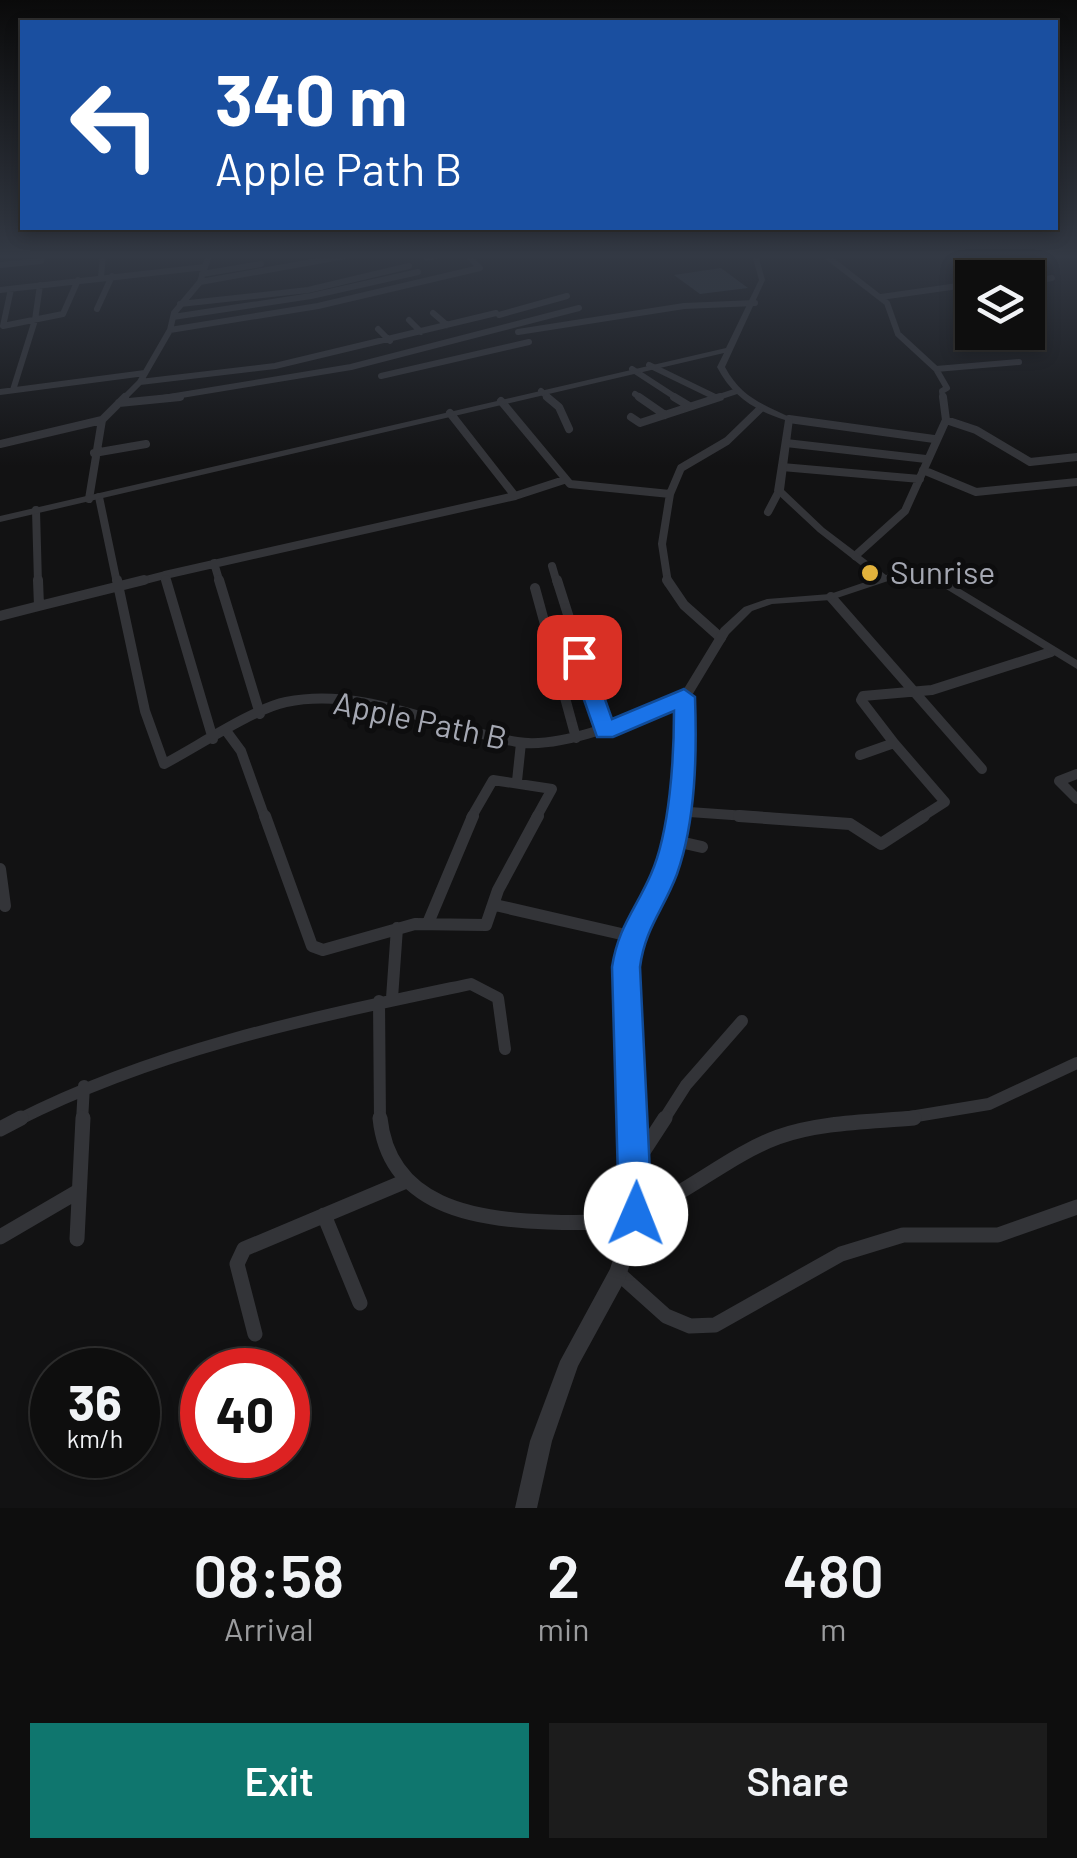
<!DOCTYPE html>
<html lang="en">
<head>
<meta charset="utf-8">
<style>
	:root { --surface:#0e0e0e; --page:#1c1c1c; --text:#f1f3f6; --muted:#9b9c9e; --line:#2e2e2e; --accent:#0f766e }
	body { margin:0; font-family:Barlow,sans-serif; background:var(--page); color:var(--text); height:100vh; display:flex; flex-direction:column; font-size:38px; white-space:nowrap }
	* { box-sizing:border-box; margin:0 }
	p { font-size:32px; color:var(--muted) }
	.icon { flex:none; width:55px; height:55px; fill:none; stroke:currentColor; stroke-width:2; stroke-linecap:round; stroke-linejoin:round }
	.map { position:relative; height:1508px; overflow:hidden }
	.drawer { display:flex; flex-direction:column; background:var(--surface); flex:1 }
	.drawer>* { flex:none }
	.hud { position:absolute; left:20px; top:20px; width:1038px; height:210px; border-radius:0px; box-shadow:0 5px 15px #0003,0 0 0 2px var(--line); background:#1a4fa0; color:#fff; overflow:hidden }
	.buttons { position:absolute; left:955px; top:260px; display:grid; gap:20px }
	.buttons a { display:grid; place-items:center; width:90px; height:90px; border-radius:0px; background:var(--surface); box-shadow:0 5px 15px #0003,0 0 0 2px var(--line); font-size:50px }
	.speed { position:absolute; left:30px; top:1348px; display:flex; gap:20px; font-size:50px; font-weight:700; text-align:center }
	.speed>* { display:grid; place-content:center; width:130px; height:130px; border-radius:50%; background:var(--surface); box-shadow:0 5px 15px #0003,0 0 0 2px var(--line); line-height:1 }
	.speed small { font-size:25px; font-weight:400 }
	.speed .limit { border:15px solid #d22; background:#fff; color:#111 }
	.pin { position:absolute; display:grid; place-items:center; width:85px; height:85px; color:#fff; margin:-42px; border-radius:20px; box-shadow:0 5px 15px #0006 }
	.me { position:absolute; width:110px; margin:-55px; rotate:1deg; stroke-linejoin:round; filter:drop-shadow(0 0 8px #0008) }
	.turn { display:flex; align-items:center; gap:35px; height:210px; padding:0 30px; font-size:45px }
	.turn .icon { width:130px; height:130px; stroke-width:2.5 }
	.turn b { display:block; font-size:70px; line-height:85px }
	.eta { display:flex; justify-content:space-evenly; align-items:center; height:170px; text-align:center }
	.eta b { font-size:60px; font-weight:600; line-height:70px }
	.action { display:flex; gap:20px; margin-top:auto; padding:20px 30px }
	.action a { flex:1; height:115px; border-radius:0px; background:var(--accent); color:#fff; font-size:40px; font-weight:600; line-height:115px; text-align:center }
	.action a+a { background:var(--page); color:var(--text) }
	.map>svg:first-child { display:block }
</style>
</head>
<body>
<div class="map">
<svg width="1077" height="1508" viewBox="0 0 1077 1508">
	<rect width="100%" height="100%" fill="#121213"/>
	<path fill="#2d343b" d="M721,268L748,288L700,294L674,275Z"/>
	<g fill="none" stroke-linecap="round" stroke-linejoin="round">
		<path stroke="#333438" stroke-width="6" d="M825,255L887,303L898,334L936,369L947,388L942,391L943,399
			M427,258L438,255
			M0,265L41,261L44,255
			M972,271L988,278
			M202,274L261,264
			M101,277L103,255
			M997,278H1019
			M200,282L351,255
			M1028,282L1052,278
			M11,289L3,326L63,314L78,280
			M0,290L205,267
			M881,297L972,284
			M180,304L308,290L409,266
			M97,309L112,276
			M433,313L447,325
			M499,315L567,296
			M173,317L311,296L418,272
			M409,320L421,332
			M378,329L390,341
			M170,330L318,306L480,268L467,255
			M518,332L684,306L755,303
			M649,365L715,397
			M632,369L678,399
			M936,369L1019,362
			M381,376L529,342
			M140,382L275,366L496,313
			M13,390L35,320L40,285
			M541,391L550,399
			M0,392L145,373
			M635,394L642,399
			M123,399L140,382L170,330L174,313L200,282L209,255
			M157,399L351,367L579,308
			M713,399L737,391"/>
		<path stroke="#333438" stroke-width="8" d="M547,397L559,407L569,429
			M639,397L665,415
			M674,397L689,406
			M501,401L570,484L670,494L681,468L727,441L760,409
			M119,403L180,397
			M450,413L515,496
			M631,417L640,423L720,397
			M789,419L934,439
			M946,420L976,430L1030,462L1077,457
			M786,443L926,459
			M0,444L102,420
			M94,453L146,444
			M782,467L920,479
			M923,470L976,492L1077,482
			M99,497L117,583
			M89,499L102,420L125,397
			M36,510L38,583
			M768,512L779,491
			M855,556L905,511L946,420L943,397
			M214,563L220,583
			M552,566L557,583
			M165,575L515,496L564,480
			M134,583L165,575L167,583
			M668,583L662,544L670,494"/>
		<path stroke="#333438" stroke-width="10" d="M117,580L145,711L164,764C195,748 255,708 286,702C364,686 442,729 517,742C564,750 642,715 685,697
			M166,580L213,739
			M219,580L260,714
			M557,580L605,731
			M667,580L684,605L721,638
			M535,588L576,738
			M831,597L982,769
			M39,606L144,580
			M0,616L39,606L38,580
			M227,732L241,751L265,818
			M894,743L945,802L920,818
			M860,755L894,743L861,700L863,696L932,690L1051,652
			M1077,774L1059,781L1077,799
			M517,781L521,743
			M675,811L773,818
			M471,818L493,780L552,789L536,818"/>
		<path stroke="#333438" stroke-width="12" d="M265,816L312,946L323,950L415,924L486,925L498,890L538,816
			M739,816L850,824L881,844L924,816
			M671,840L702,847
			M0,869L5,906
			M495,905L630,936
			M428,923L473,816
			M392,998L397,928
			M379,1001L380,1121
			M16,1121C159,1048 315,1017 471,984L498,998L505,1049
			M82,1121L84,1086
			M663,1121L686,1085L742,1021
			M886,1121L989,1104L1077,1063"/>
		<path stroke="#333438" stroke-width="15" d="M380,1118C389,1206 475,1220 548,1222C577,1223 610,1224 638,1213C687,1194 729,1155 778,1137C820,1122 870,1122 914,1118
			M0,1129L21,1118
			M637,1161L665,1118
			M324,1215L360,1303
			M0,1237L77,1192
			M77,1239L83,1118
			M618,1273L666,1316L690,1326L715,1325L841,1254L903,1235H998L1077,1207
			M255,1334L237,1264L244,1249L406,1181"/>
		<path fill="#333438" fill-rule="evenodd" d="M752,255H758L765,280L725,367C742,399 764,404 793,419L784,490L824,528L886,575L896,572L939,576L1077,660V669L933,581L897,578L831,600L772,604L752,611L729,634L691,697V754L675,857L671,875L637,937L634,967L645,1214L625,1280L578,1366L552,1441L537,1508H515L530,1441L560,1361L610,1269L627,1214L618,967L623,936L657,874L661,857L679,754V697L721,628L744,607L767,599L830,594L877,578L818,532L774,491L785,420C754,410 732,396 717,367L724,353L0,522V516L726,348L759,280Z"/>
	</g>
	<linearGradient id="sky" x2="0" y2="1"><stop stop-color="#0a0a0a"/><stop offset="0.55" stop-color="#333944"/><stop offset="1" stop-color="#333944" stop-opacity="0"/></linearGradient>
	<rect width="1077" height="466" fill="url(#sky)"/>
	<path fill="#1a73e8" stroke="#114b97" stroke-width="2.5" d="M579,650L590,657L612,719L684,689L695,697C697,754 696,820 677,874C664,909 645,928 640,967L652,1214L647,1226L636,1231L624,1226L619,1214L612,967C618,927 636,909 651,874C670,831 674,757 674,711L613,737H597L569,657Z"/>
	<circle fill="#e2b23c" stroke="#0d0d0e" stroke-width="4" cx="870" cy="573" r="10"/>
	<g text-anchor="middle" stroke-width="10" stroke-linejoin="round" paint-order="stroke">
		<g font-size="32" fill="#a5a8b3" stroke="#0d0d0e" text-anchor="start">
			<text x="890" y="584">Sunrise</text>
		</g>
		<g font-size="32" fill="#a5a8b3" stroke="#0d0d0e">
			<text transform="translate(420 721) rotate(12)" y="11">Apple Path B</text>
		</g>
	</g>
</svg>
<div class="buttons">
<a><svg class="icon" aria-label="layers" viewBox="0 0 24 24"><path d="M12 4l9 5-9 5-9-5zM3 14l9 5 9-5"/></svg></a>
</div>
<div class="speed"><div>36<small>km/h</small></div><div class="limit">40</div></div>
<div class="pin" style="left:579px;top:657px;background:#d93025"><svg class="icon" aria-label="arrive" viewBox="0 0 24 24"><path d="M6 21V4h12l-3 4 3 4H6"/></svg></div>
<svg class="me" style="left:636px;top:1214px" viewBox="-20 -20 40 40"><circle r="19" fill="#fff"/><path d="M0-13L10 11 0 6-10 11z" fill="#1a73e8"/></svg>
<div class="hud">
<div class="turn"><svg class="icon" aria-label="left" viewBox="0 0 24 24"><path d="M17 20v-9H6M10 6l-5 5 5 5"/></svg><div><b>340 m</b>Apple Path B</div></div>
</div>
</div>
<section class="drawer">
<div class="eta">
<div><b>08:58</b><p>Arrival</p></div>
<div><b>2</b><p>min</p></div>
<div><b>480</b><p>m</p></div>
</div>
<div class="action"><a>Exit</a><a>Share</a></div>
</section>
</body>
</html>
